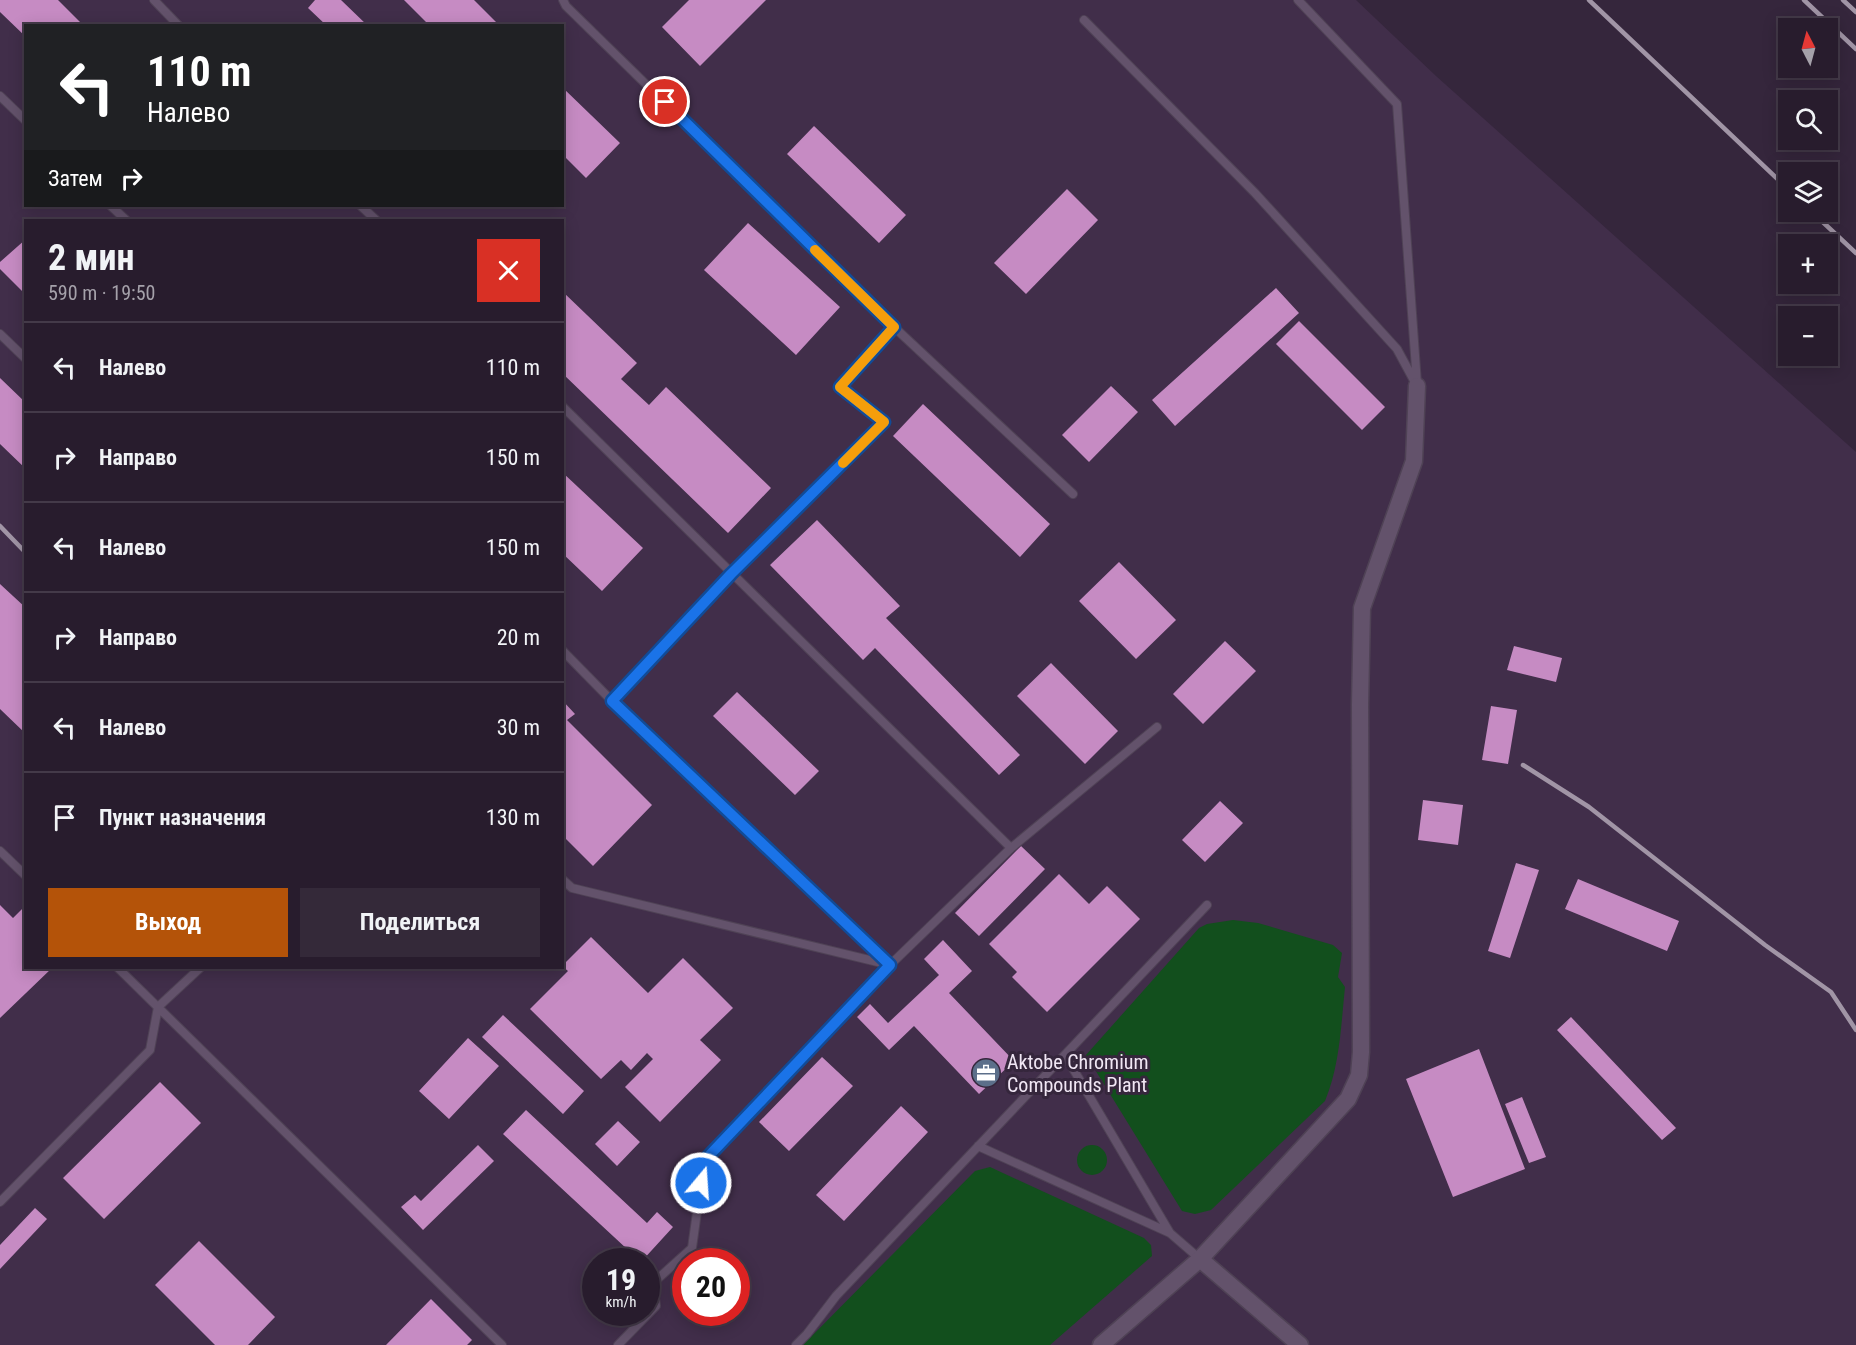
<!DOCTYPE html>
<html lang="ru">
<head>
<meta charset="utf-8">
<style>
	:root { --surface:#281c2d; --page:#342939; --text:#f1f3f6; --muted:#a5a1aa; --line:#443a49; --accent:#b45309 }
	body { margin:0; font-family:"Roboto Condensed",sans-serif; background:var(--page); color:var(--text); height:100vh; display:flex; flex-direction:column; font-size:22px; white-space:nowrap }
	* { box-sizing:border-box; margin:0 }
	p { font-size:20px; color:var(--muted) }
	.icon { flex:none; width:33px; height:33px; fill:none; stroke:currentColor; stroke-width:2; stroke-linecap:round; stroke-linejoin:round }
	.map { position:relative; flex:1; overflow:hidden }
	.sheet { position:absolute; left:24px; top:219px; width:540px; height:750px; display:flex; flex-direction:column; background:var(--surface); border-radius:0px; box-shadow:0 3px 15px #0003,0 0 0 2px var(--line) }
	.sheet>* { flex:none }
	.banner { position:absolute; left:24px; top:24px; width:540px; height:183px; border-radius:0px; box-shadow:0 3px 15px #0003,0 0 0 2px var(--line); background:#202124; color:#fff; overflow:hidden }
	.needle { width:39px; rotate:354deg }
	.fabs { position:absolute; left:1778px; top:18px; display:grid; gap:12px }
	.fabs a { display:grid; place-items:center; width:60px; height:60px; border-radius:0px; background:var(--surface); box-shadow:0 3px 15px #0003,0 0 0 2px var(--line); font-size:30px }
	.speed { position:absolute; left:582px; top:1248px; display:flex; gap:12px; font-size:30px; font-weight:700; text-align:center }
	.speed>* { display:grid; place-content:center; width:78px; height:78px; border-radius:50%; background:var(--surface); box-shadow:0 3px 15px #0003,0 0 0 2px var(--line); line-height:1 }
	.speed small { font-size:15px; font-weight:400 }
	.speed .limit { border:9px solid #d22; background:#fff; color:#111 }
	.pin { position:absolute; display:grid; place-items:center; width:51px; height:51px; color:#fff; margin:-26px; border:3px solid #fff; border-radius:50%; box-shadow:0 2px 6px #0007 }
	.me { position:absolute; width:66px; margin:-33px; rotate:18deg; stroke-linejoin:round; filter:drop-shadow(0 0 4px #0008) }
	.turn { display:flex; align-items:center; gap:21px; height:126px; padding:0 24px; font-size:27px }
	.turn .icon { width:78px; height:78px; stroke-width:2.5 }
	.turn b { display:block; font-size:42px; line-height:51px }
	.then { display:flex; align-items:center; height:57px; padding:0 24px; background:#0003; gap:12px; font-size:22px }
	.round { display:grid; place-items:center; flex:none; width:63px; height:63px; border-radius:0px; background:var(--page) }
	.summary { display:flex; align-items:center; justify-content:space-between; height:102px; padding:0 24px }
	h1 { font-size:36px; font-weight:700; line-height:45px }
	.action { display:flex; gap:12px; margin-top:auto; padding:12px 24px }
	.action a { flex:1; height:69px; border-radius:0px; background:var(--accent); color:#fff; font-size:24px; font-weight:700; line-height:69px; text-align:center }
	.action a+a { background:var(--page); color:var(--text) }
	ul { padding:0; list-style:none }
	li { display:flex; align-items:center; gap:18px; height:90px; padding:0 24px; border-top:2px solid var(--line) }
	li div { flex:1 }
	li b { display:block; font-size:22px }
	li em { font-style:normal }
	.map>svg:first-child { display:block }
</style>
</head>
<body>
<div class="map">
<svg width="1856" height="1345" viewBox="0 0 1856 1345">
	<rect width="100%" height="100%" fill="#35263c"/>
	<path fill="#412e4a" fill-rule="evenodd" d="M0,0H1356L1436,76L1856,452V1345H0ZM26,26H562V206H26ZM26,220H562V968H26ZM596,1262H646V1312H596ZM686,1262H736V1312H686Z"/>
	<path fill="#124f1d" d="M1233,920L1258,923L1333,945L1342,953L1338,977L1345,987C1341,1025 1340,1065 1325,1101L1211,1210L1195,1214L1182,1211L1086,1055L1199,928L1207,924Z
		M1077 1160a15 15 0 1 1 30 0a15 15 0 1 1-30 0Z
		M990,1167L1144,1238L1151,1245L1152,1256L1050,1345H803L975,1171Z"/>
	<path fill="#c68bc3" d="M0,0H58L84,26H26V37L0,12Z
		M315,0H341L368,26H327L308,8Z
		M404,0H474L500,26H430Z
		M689,0H766L700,66L662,27Z
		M562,87L620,143L586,178L562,154Z
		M814,126L906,215L879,243L787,154Z
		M1067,189L1098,220L1026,294L994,263Z
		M748,223L840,307L796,355L704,270Z
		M26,239V295L0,269V262Z
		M1276,288L1299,313L1175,426L1152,400Z
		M562,291L637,363L621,379L649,405L666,387L771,488L728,533L562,373Z
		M1299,321L1385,407L1362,430L1276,344Z
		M0,378L26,403V469L0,444Z
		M1111,386L1138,412L1089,462L1062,435Z
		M923,404L1050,524L1020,557L893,436Z
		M562,472L643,548L602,591L562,553Z
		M817,520L900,606L886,618L1020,755L999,775L875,648L863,660L770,565Z
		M1119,562L1176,620L1136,659L1079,601Z
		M0,584L26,608V734L0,709Z
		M1225,641L1256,671L1203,724L1173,694Z
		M1514,646L1562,658L1556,682L1507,670Z
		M1051,663L1118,731L1085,764L1017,696Z
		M737,692L819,771L795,795L713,716Z
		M562,700L575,714L567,720L652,805L593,866L562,835Z
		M1491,706L1517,710L1508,764L1482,760Z
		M1423,800L1463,805L1458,845L1418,840Z
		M1220,801L1243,823L1205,862L1182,840Z
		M1021,846L1045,869L979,936L955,913Z
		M1516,863L1539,870L1510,958L1488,951Z
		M1059,874L1089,904L1107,886L1140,919L1047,1012L1012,977L1017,972L989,944Z
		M1578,879L1679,921L1667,951L1565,909Z
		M0,905L13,918L23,908L26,910V968H52L0,1018Z
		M591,937L648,993L683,958L733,1008L700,1040L721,1060L660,1122L625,1087L653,1059L647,1053L631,1070L621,1060L601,1079L530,1009L568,971L562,966Z
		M943,940L972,971L949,993L1014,1061L979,1094L914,1026L889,1050L857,1017L870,1004L888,1023L939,975L924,959Z
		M503,1015L584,1091L563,1114L482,1037Z
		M1571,1017L1676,1128L1662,1140L1557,1030Z
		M468,1038L499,1066L449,1119L419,1091Z
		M1479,1049L1525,1169L1453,1197L1406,1079Z
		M822,1057L853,1086L789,1151L759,1122Z
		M160,1082L201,1123L104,1219L63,1178Z
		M1522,1097L1546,1157L1529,1163L1505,1104Z
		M901,1106L928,1132L844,1221L816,1195Z
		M526,1110L647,1223L657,1212L673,1227L641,1262L503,1134Z
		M618,1121L640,1142L617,1166L595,1144Z
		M478,1145L494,1161L423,1230L401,1207L415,1195L421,1201Z
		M35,1208L47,1219L0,1269V1245Z
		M199,1241L275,1317L248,1345H215L155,1285Z
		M431,1299L472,1340L467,1345H386Z"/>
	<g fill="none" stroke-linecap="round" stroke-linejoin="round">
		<g stroke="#4f4255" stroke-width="10">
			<path id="lane" d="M154,0L179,26
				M563,0L566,6L894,327L840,387L884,422L731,574L612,701L890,965L704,1161L692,1248L653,1283L656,1306L618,1345
				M1298,0L1397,104L1417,383
				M1084,20L1255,193L1397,349L1417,386
				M0,96L26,121
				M111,206L126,220
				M361,206L376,220
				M894,327L1073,494
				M0,334L26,359
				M562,406L1011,848L890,965L572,888L562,879
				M562,650L612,701
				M1011,848L1157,727
				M0,851L26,876
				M118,968L502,1345
				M978,1146L1170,1233L1065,1055
				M0,1202L150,1050L158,1007L200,968
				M1170,1233L1200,1259
				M796,1345L807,1334L836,1296L1207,905"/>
		</g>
		<g stroke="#4f4255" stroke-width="19">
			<path id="street" d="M1200,1259L1300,1345
				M1101,1345L1200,1259L1348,1099L1359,1075L1361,1052L1360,705L1362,608L1414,461L1417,386"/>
		</g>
		<use href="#lane" stroke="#63526b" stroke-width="8"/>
		<use href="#street" stroke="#63526b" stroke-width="16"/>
		<path stroke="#a195a6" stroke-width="4.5" d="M1589,0L1788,189
			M1804,0L1856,49
			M1843,0L1856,12
			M1812,212L1856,253
			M0,526L26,553
			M1523,765L1589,807L1765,945L1831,992L1856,1030"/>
	</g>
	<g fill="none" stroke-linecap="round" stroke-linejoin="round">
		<g stroke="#114b97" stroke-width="15">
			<path id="route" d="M665,102L894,327L840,387L884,422L731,574L612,701L890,965L704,1161L701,1183"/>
		</g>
		<use href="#route" stroke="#1a73e8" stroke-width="10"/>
		<path stroke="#f59e0b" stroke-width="10" d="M815,250L894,327L840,387L884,422L843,463"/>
	</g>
	<defs>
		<g id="office-disc" transform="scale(1.5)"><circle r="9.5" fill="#5c6f8a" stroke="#35263c"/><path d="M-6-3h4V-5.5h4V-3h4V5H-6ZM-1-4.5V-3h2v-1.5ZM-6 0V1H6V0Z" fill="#fff"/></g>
	</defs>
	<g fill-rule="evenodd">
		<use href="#office-disc" x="986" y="1073"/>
	</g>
	<g text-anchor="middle" stroke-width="6" stroke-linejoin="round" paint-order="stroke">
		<g font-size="20" fill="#f1e7f5" stroke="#35263c" text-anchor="start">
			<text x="1007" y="1069">Aktobe Chromium<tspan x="1007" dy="23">Compounds Plant</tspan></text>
		</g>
	</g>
</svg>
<div class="fabs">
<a><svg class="needle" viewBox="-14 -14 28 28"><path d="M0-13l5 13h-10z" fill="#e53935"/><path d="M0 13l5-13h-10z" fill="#a5a1aa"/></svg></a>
<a><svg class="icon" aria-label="search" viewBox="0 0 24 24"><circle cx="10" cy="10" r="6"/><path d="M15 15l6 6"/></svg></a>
<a><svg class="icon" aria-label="layers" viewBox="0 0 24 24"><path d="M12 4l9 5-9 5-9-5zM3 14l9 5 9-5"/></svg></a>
<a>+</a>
<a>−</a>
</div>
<div class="speed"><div>19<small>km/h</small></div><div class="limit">20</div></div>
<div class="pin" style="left:665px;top:102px;background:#d93025"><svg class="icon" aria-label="arrive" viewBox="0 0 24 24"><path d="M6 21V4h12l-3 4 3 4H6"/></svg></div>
<svg class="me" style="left:701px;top:1183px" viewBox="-20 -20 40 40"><circle r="17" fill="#1a73e8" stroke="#fff" stroke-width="3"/><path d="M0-11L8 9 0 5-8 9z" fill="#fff"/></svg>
<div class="banner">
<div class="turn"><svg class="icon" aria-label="left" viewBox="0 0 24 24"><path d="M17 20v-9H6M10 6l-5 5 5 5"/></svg><div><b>110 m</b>Налево</div></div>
<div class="then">Затем<svg class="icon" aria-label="right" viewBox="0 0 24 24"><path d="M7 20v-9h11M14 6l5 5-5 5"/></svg></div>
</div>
<section class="sheet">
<div class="summary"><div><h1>2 мин</h1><p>590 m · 19:50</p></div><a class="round" style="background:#d93025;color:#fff"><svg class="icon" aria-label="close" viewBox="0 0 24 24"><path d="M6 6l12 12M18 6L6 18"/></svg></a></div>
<ul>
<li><svg class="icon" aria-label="left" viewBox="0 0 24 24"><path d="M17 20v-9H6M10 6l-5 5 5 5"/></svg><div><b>Налево</b></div><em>110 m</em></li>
<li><svg class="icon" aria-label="right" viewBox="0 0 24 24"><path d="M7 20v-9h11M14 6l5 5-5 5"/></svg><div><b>Направо</b></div><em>150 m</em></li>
<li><svg class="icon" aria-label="left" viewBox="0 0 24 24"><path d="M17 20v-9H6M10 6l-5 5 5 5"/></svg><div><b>Налево</b></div><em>150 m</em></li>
<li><svg class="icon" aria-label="right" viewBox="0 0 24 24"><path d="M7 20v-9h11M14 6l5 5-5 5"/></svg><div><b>Направо</b></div><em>20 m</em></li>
<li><svg class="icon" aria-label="left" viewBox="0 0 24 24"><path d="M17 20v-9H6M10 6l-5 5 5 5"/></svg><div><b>Налево</b></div><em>30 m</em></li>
<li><svg class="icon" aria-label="arrive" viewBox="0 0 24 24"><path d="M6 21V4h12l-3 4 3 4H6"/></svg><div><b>Пункт назначения</b></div><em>130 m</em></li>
</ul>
<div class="action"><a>Выход</a><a>Поделиться</a></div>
</section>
</div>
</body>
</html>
